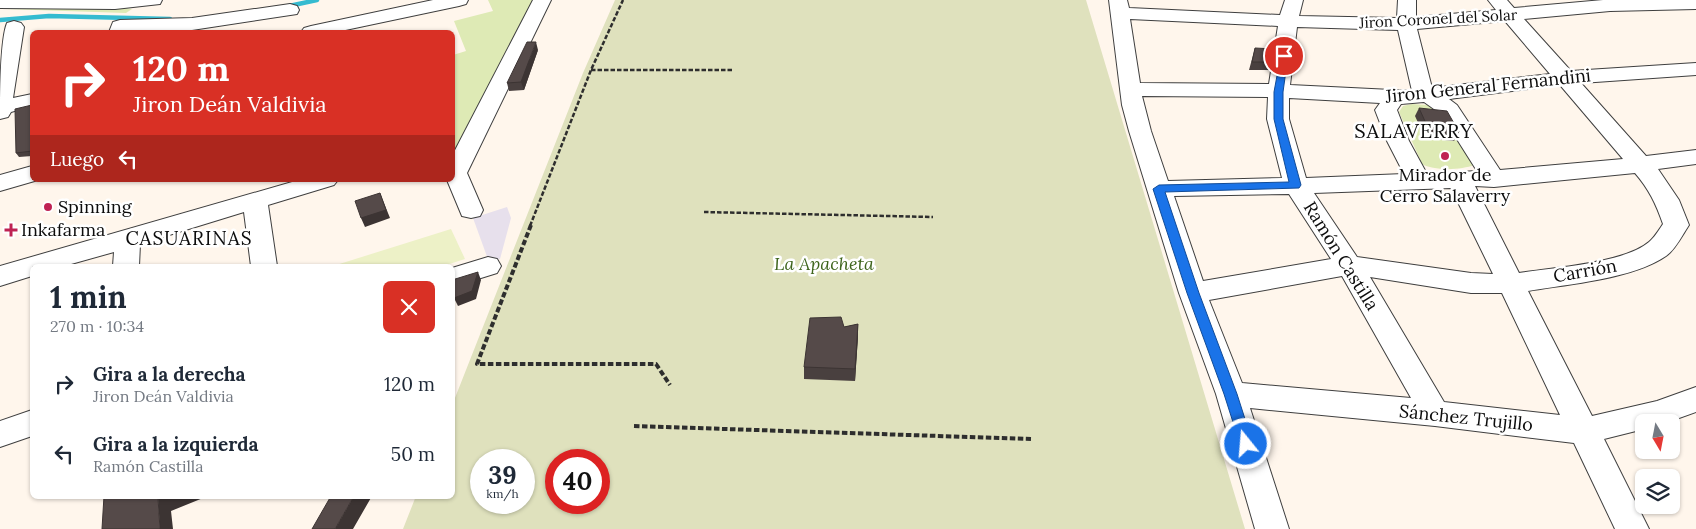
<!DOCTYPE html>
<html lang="es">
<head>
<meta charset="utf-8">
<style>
	:root { --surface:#fff; --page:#f2f2f3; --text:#1f2937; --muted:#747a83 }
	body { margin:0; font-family:Lora,serif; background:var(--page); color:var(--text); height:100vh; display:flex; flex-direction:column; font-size:19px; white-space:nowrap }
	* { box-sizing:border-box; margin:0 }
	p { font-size:16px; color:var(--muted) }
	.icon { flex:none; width:28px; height:28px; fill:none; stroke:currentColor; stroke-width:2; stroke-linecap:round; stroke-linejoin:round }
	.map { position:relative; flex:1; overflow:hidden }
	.drawer { position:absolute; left:30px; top:264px; width:425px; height:235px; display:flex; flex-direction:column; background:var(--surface); border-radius:8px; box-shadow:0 1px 4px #0004 }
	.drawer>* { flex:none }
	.hud { position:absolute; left:30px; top:30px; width:425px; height:152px; border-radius:8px; box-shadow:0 1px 4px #0004; background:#d93025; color:#fff; overflow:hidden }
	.needle { width:32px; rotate:170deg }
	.controls { position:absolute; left:1635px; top:414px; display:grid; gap:10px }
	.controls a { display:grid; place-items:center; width:45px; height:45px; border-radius:8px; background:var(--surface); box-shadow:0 1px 4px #0004; font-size:25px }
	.speed { position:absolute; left:470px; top:449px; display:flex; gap:10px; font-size:25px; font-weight:700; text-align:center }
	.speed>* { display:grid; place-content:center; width:65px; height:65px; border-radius:50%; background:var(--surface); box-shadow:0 1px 4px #0004; line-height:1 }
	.speed small { font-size:12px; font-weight:400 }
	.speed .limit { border:8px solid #d22; background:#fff; color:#111 }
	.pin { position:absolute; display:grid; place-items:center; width:42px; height:42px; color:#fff; margin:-21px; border:2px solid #fff; border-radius:50%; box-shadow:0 1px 5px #0007 }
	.me { position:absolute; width:55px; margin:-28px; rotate:343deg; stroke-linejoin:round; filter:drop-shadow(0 0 4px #0008) }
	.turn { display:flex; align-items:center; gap:18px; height:105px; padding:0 20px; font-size:22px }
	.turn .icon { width:65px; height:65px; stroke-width:2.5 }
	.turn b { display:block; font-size:35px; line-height:42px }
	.then { display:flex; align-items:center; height:48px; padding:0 20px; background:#0003; gap:10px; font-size:19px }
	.round { display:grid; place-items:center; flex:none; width:52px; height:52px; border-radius:8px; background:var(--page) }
	.summary { display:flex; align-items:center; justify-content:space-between; height:85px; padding:0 20px }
	h1 { font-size:30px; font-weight:700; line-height:38px }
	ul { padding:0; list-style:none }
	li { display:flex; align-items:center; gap:15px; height:70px; padding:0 20px }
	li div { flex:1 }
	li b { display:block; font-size:19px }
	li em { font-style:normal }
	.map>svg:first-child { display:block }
</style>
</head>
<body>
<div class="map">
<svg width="1696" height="529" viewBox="0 0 1696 529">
	<rect width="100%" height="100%" fill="#fff6ec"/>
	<path fill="#e7e0ec" d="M507,207L511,218L500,259L489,262L473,218Z"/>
	<path fill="#deeab5" d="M488,0H537L459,159L453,142V55L466,51L454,21L493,11Z
		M10,7L124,8L132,9L126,13L4,9Z
		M1412,104L1428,105L1441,111L1474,165C1462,170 1433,171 1422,164L1399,112L1403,106Z"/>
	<path fill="#dfe1bd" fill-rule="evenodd" d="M615,0H1086L1245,529H403L416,496H452L453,403L583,73ZM481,460H524V502H481ZM556,460H599V502H556Z"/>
	<path fill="#edf1c7" d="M451,229L465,259L443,266H333Z"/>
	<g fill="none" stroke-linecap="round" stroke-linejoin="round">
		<path stroke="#35bbd0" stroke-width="4.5" d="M289,6L317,0
			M0,20L49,16L170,19"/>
		<g stroke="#3f3f3f" stroke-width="2">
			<path id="minor" d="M0,0H162L160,4L115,9L0,8Z
				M433,0H468L466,4L459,6L336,32H301L304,28L311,26Z
				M533,0H551L467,173L483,210L480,216L471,218L462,216L447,180H452V156Z
				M1109,0H1127L1129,8L1280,15L1285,0H1303L1299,16L1397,18L1398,0H1416V17L1496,10L1488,0H1507L1514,8L1603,0H1696V9L1610,11L1524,19L1571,71L1696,63V75L1581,83L1646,156L1696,150V164L1658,169L1679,200L1689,225C1683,234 1675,250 1666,256C1633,279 1568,284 1528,291L1592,416L1657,401L1696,387V412L1668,422H1644V429L1604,439L1649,529H1615L1574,443L1435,426L1250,408L1289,529H1255L1216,394L1179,293L1129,131L1122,105ZM1130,19L1278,26L1269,84L1140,83ZM1505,21L1550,74L1432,88L1417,29ZM1297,27L1398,30L1412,91L1290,85ZM1560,85L1623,159L1500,170L1457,105L1449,99ZM1142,96L1268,97L1267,119L1282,178L1168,181L1151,131ZM1289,98L1380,103L1375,110L1387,141L1404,174L1306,178L1289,119ZM1424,102L1441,114L1477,171L1427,174L1409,141L1397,110L1401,104ZM1635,173C1649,189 1656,204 1663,224C1659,230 1654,238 1649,242C1625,263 1551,268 1519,273L1475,186L1494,187ZM1451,188L1493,274L1471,273L1357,257L1314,193ZM1289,194L1331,259L1203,281L1174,196ZM1342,276L1411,398L1242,383L1209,300ZM1370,277L1471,293H1502L1560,415L1444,402Z
				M290,4L297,6L299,10L297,14L192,30L109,32L113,22L120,20L192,18Z
				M14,21L21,23L24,27L13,98L32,94V106L11,112L8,117L0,119C0,96 0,40 7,23Z
				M32,166V180H38L0,191V175Z
				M299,180H338L334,185L268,205L277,266H251L244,212L140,244L139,266H113L114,252L64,266H32V276L0,286V266Z
				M488,257L497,259L501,266L497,273L452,287V268Z
				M32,410V436L0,447V421Z"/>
		</g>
		<path stroke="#2e2e2e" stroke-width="2.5" stroke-dasharray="4.5 2" stroke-linecap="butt" d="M591,70H732
			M704,212L933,217
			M530,226L591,70L623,0"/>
		<path stroke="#2e2e2e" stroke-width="4" stroke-dasharray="5.5 2.5" stroke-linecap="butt" d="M531,225L477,364H656L670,385
			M634,426L1031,439"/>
		<use href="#minor" fill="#fff" fill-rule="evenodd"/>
	</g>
	<path fill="#49403f" d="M1255,48L1272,62L1269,70H1249Z
		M538,50L524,90L509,91L507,83Z
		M32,105V156L19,157L16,153Z
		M1419,108L1459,132L1454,141L1425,138L1415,116Z
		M858,324V336L855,381L804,379V367L844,327Z"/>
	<path fill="#3c3433" d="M536,42L538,50L524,90L521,82Z
		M380,193L390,218L365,227L361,218Z
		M478,272L481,280L476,299L458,306L454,298Z
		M858,324V336L855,381V369Z
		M161,496H208L171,511L173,529H160L158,498Z
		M354,496H372L353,529H335Z"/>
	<path fill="#554a49" stroke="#3c3433" d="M527,42H536L521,82L507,83Z
		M1255,48L1274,49L1272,62H1252Z
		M32,105V151L16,153L15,109Z
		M1419,108L1447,111L1459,132L1429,130Z
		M380,193L386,210L361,218L355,201Z
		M478,272L472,291L454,298L452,294V280Z
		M841,317L844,327L858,324L855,369L804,367L810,318Z
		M104,496H161L158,498L160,529H102Z
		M331,496H354L335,529H312Z"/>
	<path fill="#1a73e8" stroke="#114b97" d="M1281,54L1288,56L1283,92V119L1301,185L1299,188L1165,192L1199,293L1237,394L1253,444L1251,449L1246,450L1242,449L1240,444L1224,394L1187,293L1153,189L1159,185L1289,182L1274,119V92Z"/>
	<g fill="#bf2253" stroke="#fff" stroke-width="2">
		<circle cx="1445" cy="156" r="5"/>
		<circle cx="48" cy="207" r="5"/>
		<path d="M8.5 222.5h5v5h5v5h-5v5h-5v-5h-5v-5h5z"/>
	</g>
	<g text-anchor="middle" stroke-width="5" stroke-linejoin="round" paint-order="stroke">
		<g font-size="15" fill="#0c0c0c" stroke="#fff">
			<text transform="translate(1438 19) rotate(-3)" y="5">Jiron Coronel del Solar</text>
		</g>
		<g font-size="18" fill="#0c0c0c" stroke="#fff">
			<text transform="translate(1488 86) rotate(-6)" y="6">Jiron General Fernandini</text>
			<text transform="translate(1341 256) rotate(58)" y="6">Ramón Castilla</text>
			<text transform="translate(1585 271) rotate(-10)" y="6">Carrión</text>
			<text transform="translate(1466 418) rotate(6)" y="6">Sánchez Trujillo</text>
		</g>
		<g font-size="18" fill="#0c0c0c" stroke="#fff" text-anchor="start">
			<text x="1445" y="181" text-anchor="middle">Mirador de<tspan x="1445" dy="21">Cerro Salaverry</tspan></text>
			<text x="58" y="213">Spinning</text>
			<text x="21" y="236">Inkafarma</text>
		</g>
		<g font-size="18" font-style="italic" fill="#3e651c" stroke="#fff">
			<text x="824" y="270">La Apacheta</text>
		</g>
		<g font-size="19" letter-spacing="1" fill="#0c0c0c" stroke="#fff">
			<text x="189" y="245">CASUARINAS</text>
		</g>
		<g font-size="20" letter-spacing="1" fill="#0c0c0c" stroke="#fff">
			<text x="1414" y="138">SALAVERRY</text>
		</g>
	</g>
</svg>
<div class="controls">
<a><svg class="needle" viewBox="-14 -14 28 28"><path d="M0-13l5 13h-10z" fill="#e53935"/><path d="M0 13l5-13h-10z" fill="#747a83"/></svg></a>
<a><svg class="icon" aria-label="layers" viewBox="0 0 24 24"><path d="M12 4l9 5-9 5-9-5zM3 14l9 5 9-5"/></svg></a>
</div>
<div class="speed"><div>39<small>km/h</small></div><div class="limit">40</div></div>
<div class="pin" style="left:1284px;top:56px;background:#d93025"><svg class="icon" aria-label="arrive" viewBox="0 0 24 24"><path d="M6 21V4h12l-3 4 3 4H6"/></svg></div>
<svg class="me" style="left:1246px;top:444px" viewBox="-20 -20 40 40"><circle r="17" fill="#1a73e8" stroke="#fff" stroke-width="3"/><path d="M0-11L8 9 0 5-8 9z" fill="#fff"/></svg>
<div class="hud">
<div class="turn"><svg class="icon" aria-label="right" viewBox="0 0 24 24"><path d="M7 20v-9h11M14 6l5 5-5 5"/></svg><div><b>120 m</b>Jiron Deán Valdivia</div></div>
<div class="then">Luego<svg class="icon" aria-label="left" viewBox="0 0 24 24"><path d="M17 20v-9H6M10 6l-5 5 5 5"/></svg></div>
</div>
<section class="drawer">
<div class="summary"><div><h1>1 min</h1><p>270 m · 10:34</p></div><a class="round" style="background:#d93025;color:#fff"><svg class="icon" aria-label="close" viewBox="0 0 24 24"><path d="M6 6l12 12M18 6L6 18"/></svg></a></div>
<ul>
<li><svg class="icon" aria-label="right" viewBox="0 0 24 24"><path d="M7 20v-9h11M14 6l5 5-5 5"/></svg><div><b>Gira a la derecha</b><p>Jiron Deán Valdivia</p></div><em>120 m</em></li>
<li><svg class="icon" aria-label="left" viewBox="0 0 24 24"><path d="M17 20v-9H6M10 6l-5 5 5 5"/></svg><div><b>Gira a la izquierda</b><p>Ramón Castilla</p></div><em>50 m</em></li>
</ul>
</section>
</div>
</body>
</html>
